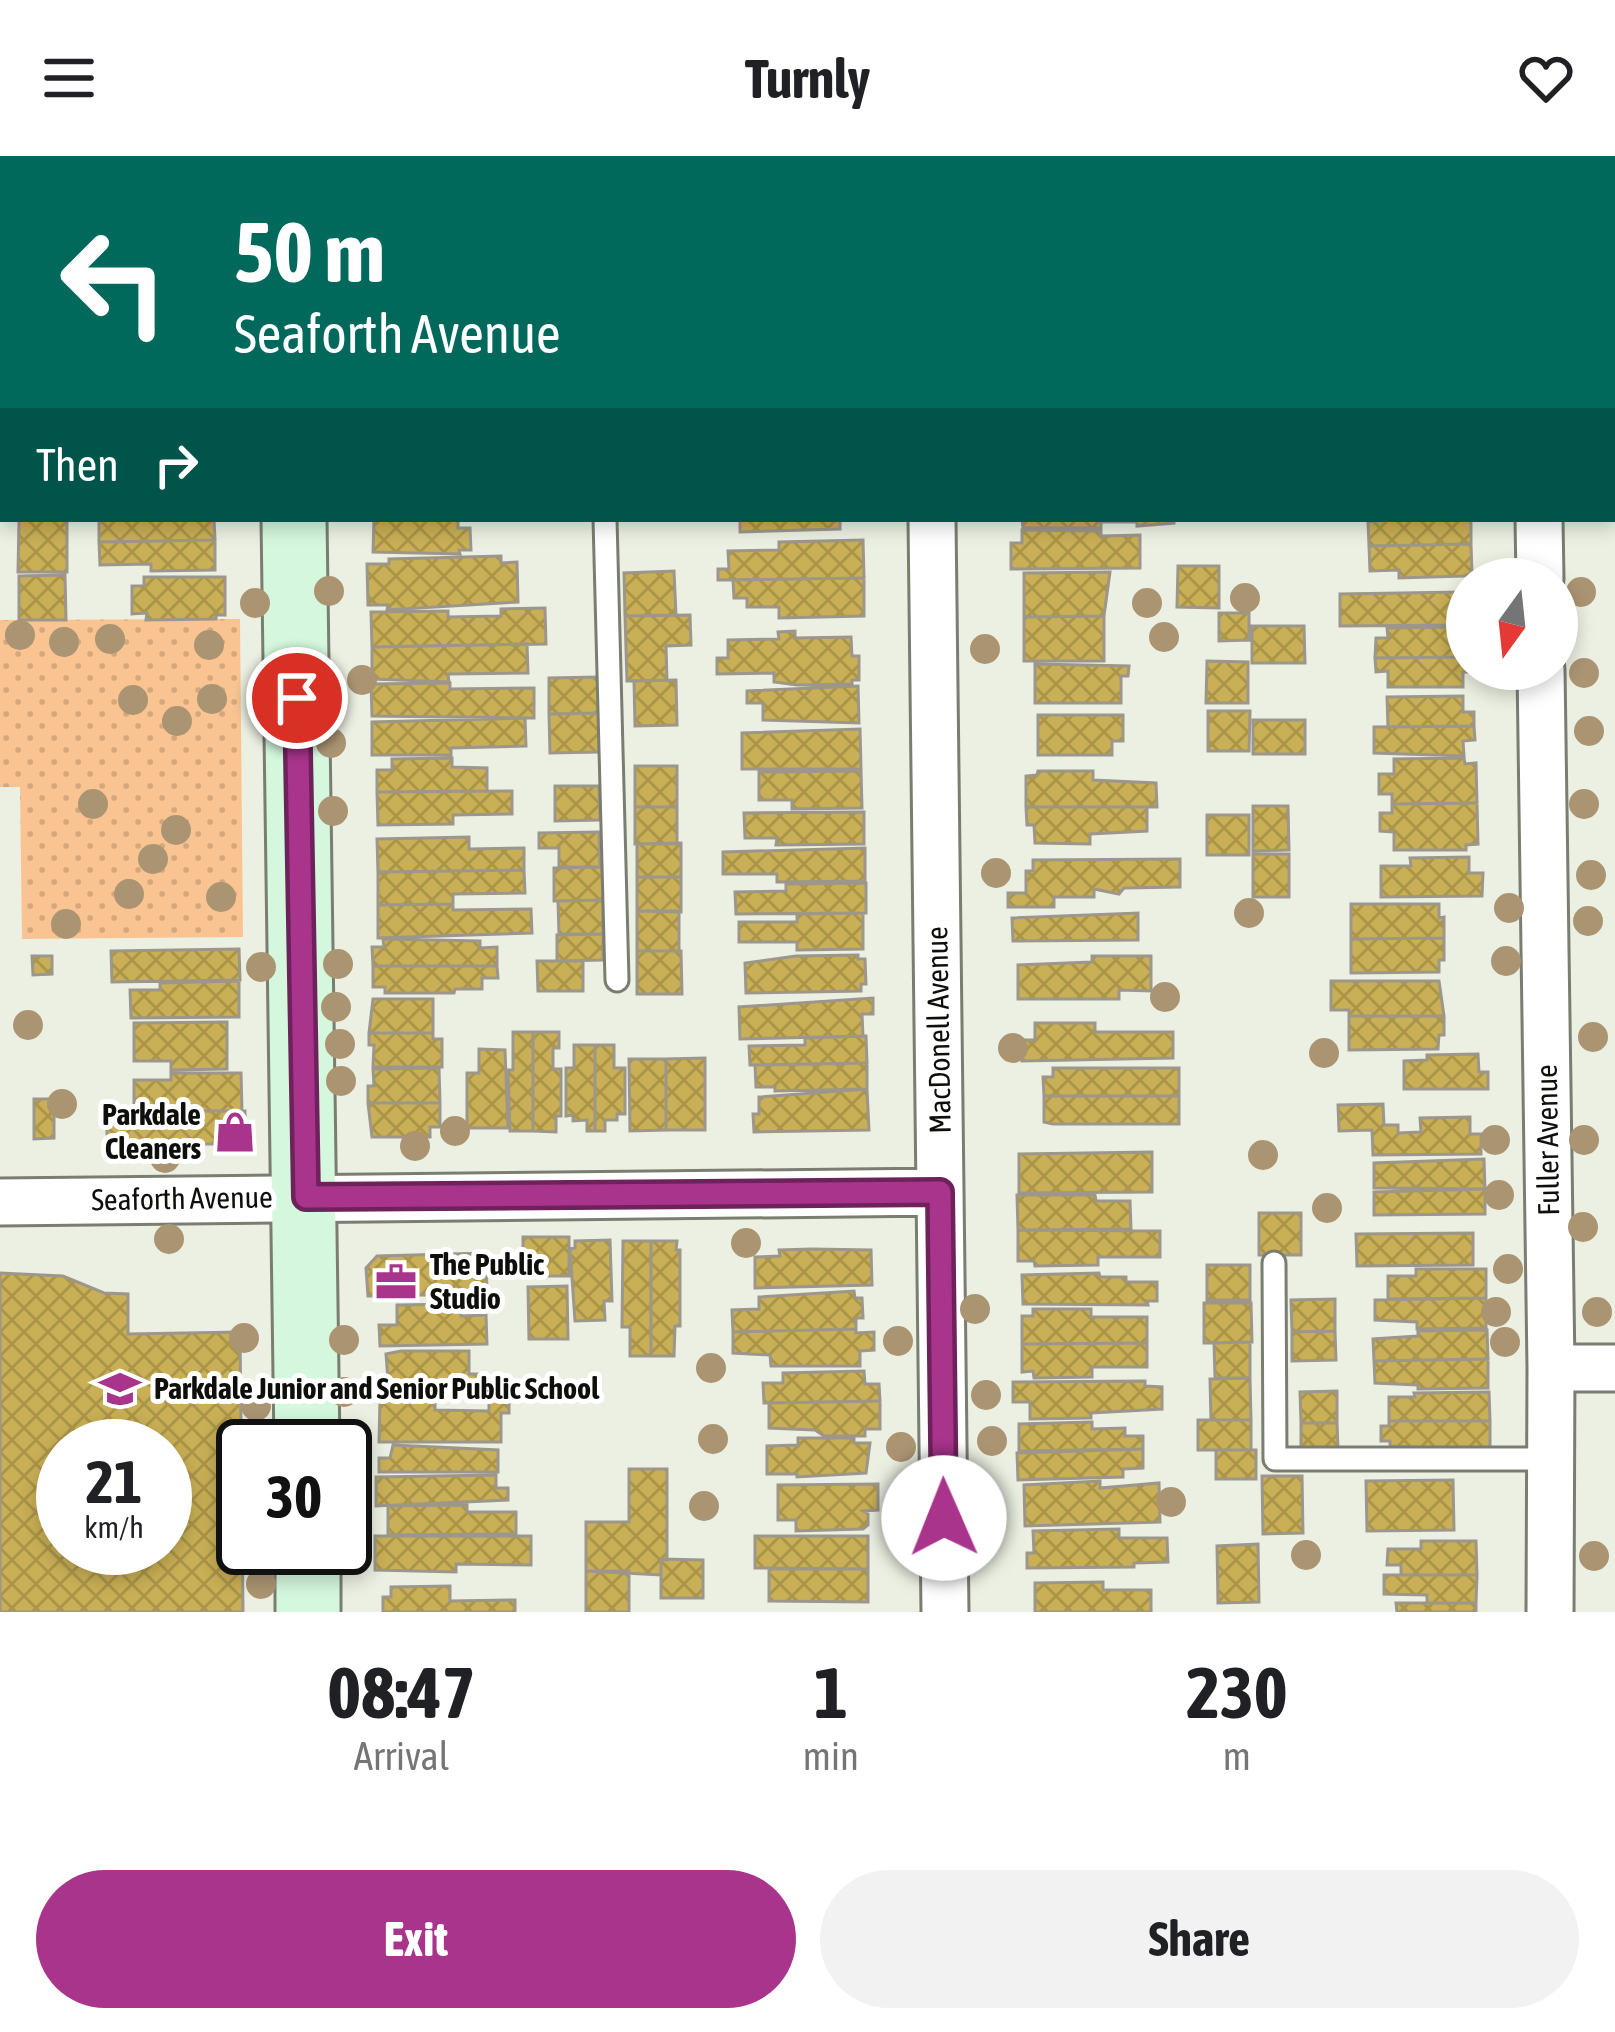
<!DOCTYPE html>
<html lang="en">
<head>
<meta charset="utf-8">
<style>
	:root { --surface:#fff; --page:#f2f2f2; --text:#202124; --muted:#757577; --accent:#a9348c }
	body { margin:0; font-family:"Asap Condensed",sans-serif; background:var(--page); color:var(--text); height:100vh; display:flex; flex-direction:column; font-size:45px; white-space:nowrap }
	* { box-sizing:border-box; margin:0 }
	p { font-size:39px; color:var(--muted) }
	.icon { flex:none; width:66px; height:66px; fill:none; stroke:currentColor; stroke-width:2; stroke-linecap:round; stroke-linejoin:round }
	.map { position:relative; height:1456px; overflow:hidden }
	.details { display:flex; flex-direction:column; background:var(--surface); flex:1 }
	.details>* { flex:none }
	.top-card { position:absolute; left:0px; top:0px; width:1617px; height:366px; box-shadow:0 6px 18px #0003; background:#00695c; color:#fff; overflow:hidden }
	.needle { width:78px; rotate:195deg }
	.controls { position:absolute; left:1446px; top:402px; display:grid; gap:24px }
	.controls a { display:grid; place-items:center; width:132px; height:132px; border-radius:50%; background:var(--surface); box-shadow:0 6px 18px #0003; font-size:60px }
	.speed { position:absolute; left:36px; top:1263px; display:flex; gap:24px; font-size:60px; font-weight:700; text-align:center }
	.speed>* { display:grid; place-content:center; width:156px; height:156px; border-radius:50%; background:var(--surface); box-shadow:0 6px 18px #0003; line-height:1 }
	.speed small { font-size:30px; font-weight:400 }
	.speed .limit { border:6px solid #111; border-radius:18px; background:#fff; color:#111 }
	.pin { position:absolute; display:grid; place-items:center; width:102px; height:102px; color:#fff; margin:-51px; border:6px solid #fff; border-radius:50%; box-shadow:0 3px 12px #0007 }
	.me { position:absolute; width:132px; margin:-66px; rotate:359deg; stroke-linejoin:round; filter:drop-shadow(0 0 9px #0008) }
	.turn { display:flex; align-items:center; gap:42px; height:252px; padding:0 36px; font-size:54px }
	.turn .icon { width:156px; height:156px; stroke-width:2.5 }
	.turn b { display:block; font-size:84px; line-height:102px }
	.then { display:flex; align-items:center; height:114px; padding:0 36px; background:#0003; gap:24px; font-size:45px }
	.eta { display:flex; justify-content:space-evenly; align-items:center; height:204px; text-align:center }
	.eta b { font-size:72px; font-weight:700; line-height:84px }
	.button { display:flex; gap:24px; margin-top:auto; padding:24px 36px }
	.button a { flex:1; height:138px; border-radius:72px; background:var(--accent); color:#fff; font-size:48px; font-weight:700; line-height:138px; text-align:center }
	.button a+a { background:var(--page); color:var(--text) }
	header { display:flex; justify-content:space-between; align-items:center; height:156px; padding:0 36px; background:var(--surface); font-size:54px; font-weight:700 }
	.map>svg:first-child { display:block }
</style>
</head>
<body>
<header><svg class="icon" aria-label="menu" viewBox="0 0 24 24"><path d="M4 6h16M4 12h16M4 18h16"/></svg>Turnly<svg class="icon" aria-label="heart" viewBox="0 0 24 24"><path d="M12 20l-8-8c-3-5 5-10 8-4 3-6 11-1 8 4z"/></svg></header>
<div class="map">
<svg width="1615" height="1456" viewBox="0 0 1615 1456">
	<defs>
		<pattern id="park-dots" width="8" height="8" patternUnits="userSpaceOnUse" patternTransform="scale(3)"><rect width="8" height="8" fill="#f9c492"/><path d="M2 2h.1M6 6h.1" fill="none" stroke="#d4a77d" stroke-width="1.8" stroke-linecap="round"/></pattern>
		<pattern id="building-cross-hatch" width="8" height="8" patternUnits="userSpaceOnUse" patternTransform="scale(3)"><rect width="8" height="8" fill="#c9af55"/><path d="M0 0l8 8M0 8l8-8" fill="none" stroke="#ab9549"/></pattern>
	</defs>
	<rect width="100%" height="100%" fill="#ecf0e2"/>
	<path fill="url(#park-dots)" d="M240,463L243,781L22,783L20,631H0V464Z"/>
	<path fill="url(#building-cross-hatch)" stroke="#9c978a" stroke-width="3" fill-rule="evenodd" d="M353,0H523L568,3H353Z
		M19,363H67V416H18Z
		M99,363H214L215,384L99,386Z
		M374,363H458V372H470L471,394H459L460,398L373,396Z
		M740,363H840V373L740,376Z
		M1022,363H1174V367L1137,370V366H1101V372H1023Z
		M1400,363H1471V388L1369,390L1368,366Z
		M1022,374L1101,375V380L1140,379V412L1011,413V387H1022Z
		M215,384V414L151,415V408L100,409L99,386Z
		M863,384L864,422L718,424V413H729L728,395L779,394V386Z
		M1471,388L1472,417L1464,420L1399,422V414L1370,415L1369,390Z
		M501,400V407L517,406L518,446L387,454L388,449H368L367,408H389V403Z
		M1178,410H1219V452L1177,451Z
		M674,415L676,459L625,460L624,417Z
		M1110,416L1104,460L1024,461V417Z
		M65,419L66,464H19V420Z
		M144,421H225V459H216V463L146,464L147,457L132,458V430H144Z
		M864,422V460L779,462V451H747V442H734L733,424Z
		M1462,436L1467,439V459H1462V469L1340,470V438Z
		M545,452L546,488L372,491L371,456L448,455V461L501,460V453Z
		M1219,457H1249V484L1219,485Z
		M690,459L691,489L666,490L667,524L627,525L625,460Z
		M1104,460V505H1024V461Z
		M1252,470H1304L1305,507H1252Z
		M1463,471L1467,501L1375,502L1376,482H1388L1387,472Z
		M795,475V482L851,481L852,500H859V524H852V528L797,529L774,526V517L717,518V502H728V484L779,483L778,476Z
		M527,488L528,517L448,518L449,526L372,523V491Z
		M1467,501V513L1475,516H1463V531H1388V515L1376,516L1375,502Z
		M1207,505L1248,506V547H1206Z
		M1035,508L1129,510L1128,520H1121V547H1035Z
		M598,521L599,557L549,558V522Z
		M676,524L677,569L635,570L634,525Z
		M450,527V533L534,532V562L372,560L371,528Z
		M858,530L859,567L763,564V547H747V535Z
		M1463,540V556H1474V570L1388,571L1387,541Z
		M1208,555H1250L1249,595H1208Z
		M599,557V596L550,597L549,558Z
		M1038,559H1123V585H1112V599H1038Z
		M525,562L526,590L451,592V599H372V566Z
		M1253,564H1305V598H1253Z
		M1474,570L1475,584L1463,585L1464,600L1374,597V571Z
		M860,573L861,613H742V577Z
		M452,602V611L487,612V635L377,636V614H392V603Z
		M1464,602L1465,608L1476,607L1477,647L1392,648V638H1379V618H1394V603Z
		M635,610H677V651H635Z
		M861,615L862,652L792,653V644H759V616Z
		M1038,615H1093V624L1156,627L1157,651H1026V620L1037,619Z
		M555,630H599L600,664L555,665Z
		M512,635V658L453,659V668L378,669L377,636Z
		M1477,647L1478,688L1466,689V694H1394V676L1380,675V657H1392V648Z
		M1253,650H1288L1289,694L1253,695Z
		M635,651H677V688H635Z
		M1026,651H1147V675L1090,678V688L1035,687L1034,669H1027Z
		M864,656V688L776,689L777,682H745L744,657Z
		M1207,659H1249V699H1207Z
		M599,676L600,711H559V692H539V677Z
		M469,681V693L524,692V714L378,716L377,683Z
		M681,687V721H637V688Z
		M865,692V725L777,726V718H723V696Z
		M1253,698H1289V741H1253Z
		M1469,701V717H1483L1482,740L1381,741V710H1411L1410,702Z
		M1180,703V731L1124,732L1119,738L1094,733V741H1054V751H1008V737H1026V715H1033V704Z
		M602,711L603,744L554,745V712Z
		M524,714L525,737L453,738V748L378,749V716Z
		M637,721H681V756L637,755Z
		M866,727V757L736,758L735,736L786,735V728Z
		M603,744V778H559L558,745Z
		M453,748V754L531,753L532,777L378,782V749Z
		M1351,748H1439V762L1444,761V782L1351,783Z
		M637,755H679V795H637Z
		M863,757V793L797,794V786H739V766H797V758Z
		M1138,757V784L1013,785L1012,762Z
		M603,778V804L557,805V779Z
		M1444,782V804H1439V816L1351,817V783Z
		M383,783L480,785V792L497,791V810H373L372,791H384Z
		M239,793L240,824L112,826L111,795Z
		M637,795H681L682,838H637Z
		M858,799V803H865L866,828H861V835L746,837L745,807L796,800Z
		M32,800H52V818L33,819Z
		M1092,800H1151V835L1119,834V843H1018V809L1092,806Z
		M537,805H583V835H538Z
		M373,810H497L498,822H482V833H455L454,837H385V831H373Z
		M239,825V861L131,862L130,834H160V827Z
		M1331,825H1439L1444,860H1349V854H1331Z
		M873,842V858H862L863,880L740,883L739,851Z
		M373,843H433V877H369Z
		M1349,860H1444V879H1439L1438,893L1349,894Z
		M227,866V913L171,914V905H134V867Z
		M1035,867H1095V876H1173V902L1022,905V884H1035Z
		M513,876H533V975H510L508,914H513Z
		M533,876H559V892H553V913H561V960H556V976L533,975Z
		M369,877H433V883H442V911H373L374,889H369Z
		M866,880L867,907L750,909L749,890L805,889V882Z
		M574,889H595V975H587V964L573,965V959L566,960V912H574Z
		M595,889H614V912H625V958H617V964H605V975H595Z
		M479,893L505,894L508,972H467V917H479Z
		M1478,898L1479,916H1488V933H1404V905L1427,904V899Z
		M705,902V974H666V903Z
		M629,903H666V974L630,975Z
		M867,907V933L775,935V931H756L755,909Z
		M439,912L440,947H368V930H374L373,913Z
		M1053,912H1179V940H1044L1043,921H1053Z
		M171,917H241L242,955H134V924H171Z
		M867,933L869,974L754,976L753,958H759V941Z
		M1044,940H1179V968H1053L1044,966Z
		M34,943H54V982L34,983Z
		M368,947H440V971H430V981H372Z
		M1383,948L1384,969H1398V977L1421,976L1420,962L1470,961V978H1481V998L1373,999L1372,974L1339,975L1338,949Z
		M107,955H245V988H107Z
		M1152,996V1036L1019,1037V998Z
		M1484,1003L1485,1033L1374,1032V1007Z
		M1485,1033V1058L1374,1059V1036Z
		M1017,1039H1095L1096,1045H1130L1131,1073L1018,1074Z
		M1259,1057H1301V1099H1259Z
		M1018,1074L1160,1075V1101H1098V1109L1035,1110L1034,1105H1018Z
		M1473,1077V1109L1357,1110L1356,1078Z
		M523,1081H569V1120H523Z
		M610,1084L612,1145H604L605,1164L575,1165L570,1093L575,1092V1085Z
		M623,1085H651V1200H630V1171H622Z
		M651,1085H677L676,1094H680V1170H675L674,1200H651Z
		M812,1093L871,1094L872,1129L755,1132V1101L780,1100L779,1094Z
		M486,1097L487,1138L368,1140L366,1112L377,1100Z
		M1207,1109H1250V1144H1207Z
		M1416,1113H1486V1142L1388,1143V1120H1416Z
		M0,1117L63,1120L104,1137L128,1138V1178L240,1176L243,1456H0ZM63,1290H165V1392H63Z
		M1099,1117L1100,1121H1126V1126H1157V1145H1147L1148,1149L1023,1148L1022,1119Z
		M567,1130L568,1183H529L528,1131Z
		M854,1135L855,1142H862L863,1162H856V1173L733,1176L732,1154L759,1153V1141Z
		M1486,1142V1172L1417,1173V1166L1375,1164V1144Z
		M1335,1143V1175L1292,1176L1291,1144Z
		M1204,1147H1251L1252,1186L1204,1187Z
		M461,1148V1160L486,1159L487,1188L380,1190L379,1169H397V1149Z
		M1033,1153H1091V1161H1147V1187L1022,1188V1160H1033Z
		M856,1173V1177L874,1176V1194L860,1195V1210H771L770,1199L733,1197V1176Z
		M1487,1174L1488,1203L1374,1205L1373,1183L1418,1180V1175Z
		M1335,1175L1336,1204L1292,1205V1176Z
		M1250,1186V1222H1215L1214,1187Z
		M1147,1187V1211H1092V1221L1034,1222L1033,1215L1022,1216V1188Z
		M401,1195H469V1218H487V1237L389,1238L386,1198Z
		M1488,1203V1232L1418,1233V1229L1375,1227L1374,1205Z
		M864,1215L865,1228H879L880,1245L764,1247L763,1227H783V1217Z
		M1250,1222L1251,1264H1211L1210,1223Z
		M1145,1225V1230L1162,1231V1253L1091,1257V1262L1030,1263V1246H1013V1226Z
		M1337,1235V1267H1301L1300,1236Z
		M1489,1236L1490,1265H1389V1241H1415L1414,1237Z
		M435,1241V1254L489,1255V1245H509V1257H501V1286H379L380,1242Z
		M880,1245V1273H865V1280H824L815,1274L769,1272V1247Z
		M1198,1264H1251V1294H1198Z
		M1389,1265H1490V1295L1390,1290V1285H1381V1270H1389Z
		M1092,1266V1273L1125,1272V1280H1143V1293L1019,1295V1268Z
		M1301,1267H1337L1338,1292L1301,1293Z
		M798,1282H854V1287H870L866,1317L797,1321V1318H767V1290L798,1289Z
		M393,1289L498,1294V1316H379V1302H390Z
		M1143,1293V1312L1123,1313V1321L1018,1324L1017,1297Z
		M1216,1294H1256V1323H1216Z
		M629,1313H667V1404L661,1403V1419L586,1415V1366H629Z
		M496,1319V1332H508V1344L376,1350V1321Z
		M1262,1320H1302L1303,1377L1263,1378Z
		M1453,1324L1454,1374L1367,1375L1366,1325Z
		M1100,1325V1332L1159,1327L1160,1366L1025,1370L1024,1329Z
		M878,1328V1354L863,1355L868,1358V1369L863,1373L796,1375V1364H778V1329Z
		M467,1349V1356H516V1378L388,1379V1350Z
		M1119,1373V1382H1167L1168,1406L1134,1407V1411L1027,1412V1397H1034L1033,1375Z
		M375,1380H531V1409L456,1408V1416L375,1414Z
		M755,1380H868V1413L755,1412Z
		M1421,1385H1476L1477,1419H1401V1409H1387L1388,1393H1421Z
		M1258,1388L1259,1446L1218,1447L1217,1390Z
		M661,1403L703,1404V1442H661Z
		M769,1413H868V1446L769,1445Z
		M586,1415H629V1456H586Z
		M1384,1419H1477L1476,1447H1427V1439L1384,1438Z
		M1103,1426V1434H1151V1456H1035V1427Z
		M450,1430V1445L515,1444V1456H383V1441H391V1431Z
		M1396,1447H1476V1456H1397Z"/>
	<g fill="none" stroke-linecap="round" stroke-linejoin="round">
		<g stroke="#7a7e71" stroke-width="27">
			<path id="lane" d="M607,0V3
				M1232,0L1233,3
				M605,363L617,824
				M1274,1107L1275,1303H1549"/>
		</g>
		<g stroke="#7a7e71" stroke-width="51">
			<path id="street" d="M928,0V3
				M1536,3V0
				M932,363L945,1456
				M1539,363L1540,423
				M1541,513L1551,1212L1550,1456
				M0,1046L940,1036
				M1551,1212H1615"/>
		</g>
		<g stroke="#7a7e71" stroke-width="69">
			<path id="secondary" d="M288,0V3
				M294,363L307,1290
				M308,1392V1456"/>
		</g>
		<use href="#lane" stroke="#fff" stroke-width="21"/>
		<use href="#street" stroke="#fff" stroke-width="45"/>
		<use href="#secondary" stroke="#d4f7dd" stroke-width="63"/>
	</g>
	<g fill="#aa9472">
		<circle cx="329" cy="435" r="15"/>
		<circle cx="1581" cy="436" r="15"/>
		<circle cx="1245" cy="442" r="15"/>
		<circle cx="255" cy="447" r="15"/>
		<circle cx="1147" cy="447" r="15"/>
		<circle cx="20" cy="479" r="15"/>
		<circle cx="1164" cy="481" r="15"/>
		<circle cx="110" cy="483" r="15"/>
		<circle cx="64" cy="486" r="15"/>
		<circle cx="209" cy="489" r="15"/>
		<circle cx="985" cy="493" r="15"/>
		<circle cx="1584" cy="517" r="15"/>
		<circle cx="362" cy="524" r="15"/>
		<circle cx="212" cy="543" r="15"/>
		<circle cx="133" cy="544" r="15"/>
		<circle cx="177" cy="565" r="15"/>
		<circle cx="1589" cy="575" r="15"/>
		<circle cx="331" cy="587" r="15"/>
		<circle cx="93" cy="648" r="15"/>
		<circle cx="1584" cy="648" r="15"/>
		<circle cx="333" cy="655" r="15"/>
		<circle cx="176" cy="674" r="15"/>
		<circle cx="153" cy="703" r="15"/>
		<circle cx="996" cy="717" r="15"/>
		<circle cx="1591" cy="719" r="15"/>
		<circle cx="129" cy="738" r="15"/>
		<circle cx="221" cy="741" r="15"/>
		<circle cx="1509" cy="752" r="15"/>
		<circle cx="1249" cy="757" r="15"/>
		<circle cx="1588" cy="765" r="15"/>
		<circle cx="66" cy="768" r="15"/>
		<circle cx="1506" cy="805" r="15"/>
		<circle cx="338" cy="808" r="15"/>
		<circle cx="261" cy="811" r="15"/>
		<circle cx="1165" cy="841" r="15"/>
		<circle cx="336" cy="851" r="15"/>
		<circle cx="28" cy="869" r="15"/>
		<circle cx="1593" cy="881" r="15"/>
		<circle cx="340" cy="888" r="15"/>
		<circle cx="1013" cy="892" r="15"/>
		<circle cx="1324" cy="897" r="15"/>
		<circle cx="341" cy="925" r="15"/>
		<circle cx="62" cy="948" r="15"/>
		<circle cx="455" cy="975" r="15"/>
		<circle cx="1495" cy="984" r="15"/>
		<circle cx="1584" cy="984" r="15"/>
		<circle cx="415" cy="990" r="15"/>
		<circle cx="1263" cy="999" r="15"/>
		<circle cx="165" cy="1002" r="15"/>
		<circle cx="1499" cy="1039" r="15"/>
		<circle cx="1327" cy="1052" r="15"/>
		<circle cx="1583" cy="1071" r="15"/>
		<circle cx="169" cy="1083" r="15"/>
		<circle cx="746" cy="1087" r="15"/>
		<circle cx="1508" cy="1113" r="15"/>
		<circle cx="975" cy="1153" r="15"/>
		<circle cx="1496" cy="1156" r="15"/>
		<circle cx="1597" cy="1156" r="15"/>
		<circle cx="244" cy="1182" r="15"/>
		<circle cx="344" cy="1184" r="15"/>
		<circle cx="898" cy="1185" r="15"/>
		<circle cx="1505" cy="1186" r="15"/>
		<circle cx="711" cy="1212" r="15"/>
		<circle cx="344" cy="1236" r="15"/>
		<circle cx="986" cy="1239" r="15"/>
		<circle cx="256" cy="1250" r="15"/>
		<circle cx="713" cy="1283" r="15"/>
		<circle cx="992" cy="1285" r="15"/>
		<circle cx="901" cy="1291" r="15"/>
		<circle cx="1171" cy="1346" r="15"/>
		<circle cx="704" cy="1350" r="15"/>
		<circle cx="1306" cy="1399" r="15"/>
		<circle cx="1594" cy="1400" r="15"/>
		<circle cx="261" cy="1428" r="15"/>
	</g>
	<g fill="none" stroke-linecap="round" stroke-linejoin="round">
		<g stroke="#6e225b" stroke-width="30">
			<path id="route" d="M297,542L306,1041L940,1036L944,1362"/>
		</g>
		<use href="#route" stroke="#a9348c" stroke-width="21"/>
	</g>
	<defs>
		<g id="shop-bare" transform="scale(3.24)"><path d="M-5-2.5h2.3a2.7 3.5 0 0 1 5.4 0H5L5.5 6h-11ZM-1.5-2.5h3a1.5 2.3 0 0 0-3 0Z" fill="#a9348c" stroke="#fff" stroke-width="2.5" paint-order="stroke"/></g>
		<g id="office-bare" transform="scale(3.24)"><path d="M-6-3h4V-5.5h4V-3h4V5H-6ZM-1-4.5V-3h2v-1.5ZM-6 0V1H6V0Z" fill="#a9348c" stroke="#fff" stroke-width="2.5" paint-order="stroke"/></g>
		<g id="school-bare" transform="scale(3.24)"><path d="M0-5L7-2L0 1L-7-2ZM-4 1L0 2.5L4 1V4Q0 6-4 4Z" fill="#a9348c" stroke="#fff" stroke-width="2.5" paint-order="stroke"/></g>
	</defs>
	<g fill-rule="evenodd">
		<use href="#shop-bare" x="235" y="976"/>
		<use href="#office-bare" x="396" y="1126"/>
		<use href="#school-bare" x="120" y="1233"/>
	</g>
	<g text-anchor="middle" stroke-width="10" stroke-linejoin="round" paint-order="stroke">
		<g font-size="30" fill="#0e0f0a" stroke="#fff">
			<text transform="translate(939 874) rotate(-91)" y="10">MacDonell Avenue</text>
			<text transform="translate(1548 984) rotate(-91)" y="10">Fuller Avenue</text>
			<text transform="translate(182 1043) rotate(-1)" y="10">Seaforth Avenue</text>
		</g>
		<g font-size="30" font-weight="bold" fill="#0e0f0a" stroke="#fff" text-anchor="start">
			<text x="201" y="969" text-anchor="end">Parkdale<tspan x="201" dy="34">Cleaners</tspan></text>
			<text x="430" y="1119">The Public<tspan x="430" dy="34">Studio</tspan></text>
			<text x="154" y="1243">Parkdale Junior and Senior Public School</text>
		</g>
	</g>
</svg>
<div class="controls">
<a><svg class="needle" viewBox="-14 -14 28 28"><path d="M0-13l5 13h-10z" fill="#e53935"/><path d="M0 13l5-13h-10z" fill="#757577"/></svg></a>
</div>
<div class="speed"><div>21<small>km/h</small></div><div class="limit">30</div></div>
<div class="pin" style="left:297px;top:542px;background:#d93025"><svg class="icon" aria-label="arrive" viewBox="0 0 24 24"><path d="M6 21V4h12l-3 4 3 4H6"/></svg></div>
<svg class="me" style="left:944px;top:1362px" viewBox="-20 -20 40 40"><circle r="19" fill="#fff"/><path d="M0-13L10 11 0 6-10 11z" fill="#a9348c"/></svg>
<div class="top-card">
<div class="turn"><svg class="icon" aria-label="left" viewBox="0 0 24 24"><path d="M17 20v-9H6M10 6l-5 5 5 5"/></svg><div><b>50 m</b>Seaforth Avenue</div></div>
<div class="then">Then<svg class="icon" aria-label="right" viewBox="0 0 24 24"><path d="M7 20v-9h11M14 6l5 5-5 5"/></svg></div>
</div>
</div>
<section class="details">
<div class="eta">
<div><b>08:47</b><p>Arrival</p></div>
<div><b>1</b><p>min</p></div>
<div><b>230</b><p>m</p></div>
</div>
<div class="button"><a>Exit</a><a>Share</a></div>
</section>
</body>
</html>
